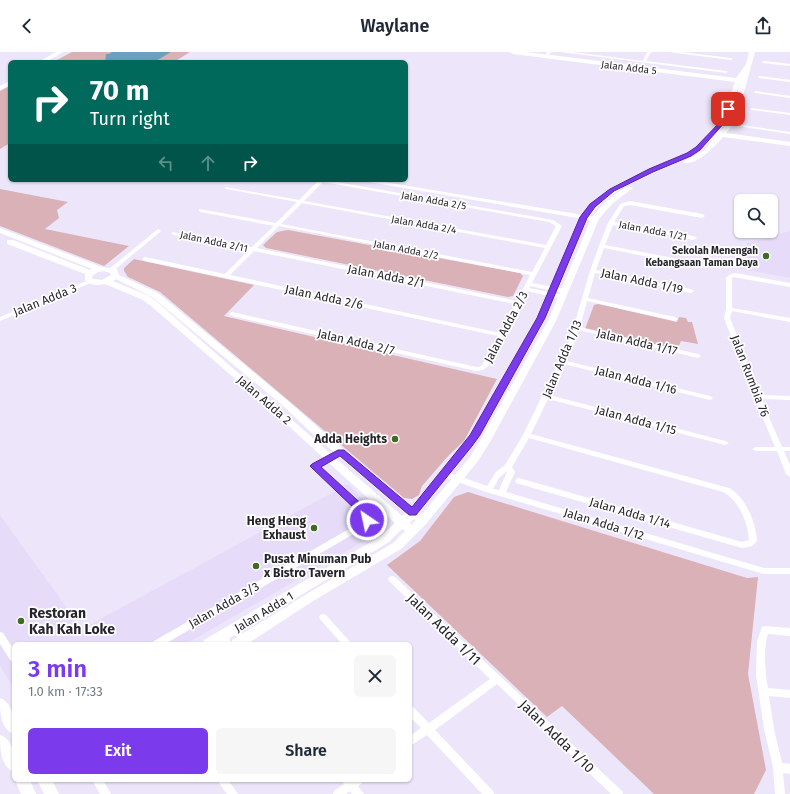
<!DOCTYPE html>
<html lang="en">
<head>
<meta charset="utf-8">
<style>
	:root { --surface:#fff; --page:#f6f6f7; --text:#1f2937; --muted:#747a83; --accent:#7c3aed }
	body { margin:0; font-family:"Fira Sans",sans-serif; background:var(--page); color:var(--text); height:100vh; display:flex; flex-direction:column; font-size:15px; white-space:nowrap }
	* { box-sizing:border-box; margin:0 }
	p { font-size:13px; color:var(--muted) }
	.icon { flex:none; width:22px; height:22px; fill:none; stroke:currentColor; stroke-width:2; stroke-linecap:round; stroke-linejoin:round }
	.map { position:relative; flex:1; overflow:hidden }
	.side { position:absolute; left:12px; top:590px; width:400px; height:140px; display:flex; flex-direction:column; background:var(--surface); border-radius:6px; box-shadow:0 1px 3px #0004 }
	.side>* { flex:none }
	.guide { position:absolute; left:8px; top:8px; width:400px; height:122px; border-radius:6px; box-shadow:0 1px 3px #0004; background:#00695c; color:#fff; overflow:hidden }
	.tools { position:absolute; left:734px; top:142px; display:grid; gap:8px }
	.tools a { display:grid; place-items:center; width:44px; height:44px; border-radius:6px; background:var(--surface); box-shadow:0 1px 3px #0004; font-size:20px }
	.pin { position:absolute; display:grid; place-items:center; width:34px; height:34px; color:#fff; margin:-17px; border-radius:8px; box-shadow:0 2px 6px #0006 }
	.me { position:absolute; width:44px; margin:-22px; rotate:326deg; stroke-linejoin:round; filter:drop-shadow(0 0 3px #0008) }
	.turn { display:flex; align-items:center; gap:14px; height:84px; padding:0 16px; font-size:18px }
	.turn .icon { width:52px; height:52px; stroke-width:2.5 }
	.turn b { display:block; font-size:28px; line-height:34px }
	.lanes { display:flex; align-items:center; height:38px; padding:0 16px; background:#0003; justify-content:center; gap:20px; direction:ltr }
	.lanes .off { opacity:.35 }
	.round { display:grid; place-items:center; flex:none; width:42px; height:42px; border-radius:6px; background:var(--page) }
	.head { display:flex; align-items:center; justify-content:space-between; height:68px; padding:0 16px }
	h1 { font-size:24px; font-weight:600; line-height:30px; color:var(--accent) }
	.action { display:flex; gap:8px; margin-top:auto; padding:8px 16px }
	.action a { flex:1; height:46px; border-radius:6px; background:var(--accent); color:#fff; font-size:16px; font-weight:600; line-height:46px; text-align:center }
	.action a+a { background:var(--page); color:var(--text) }
	header { display:flex; justify-content:space-between; align-items:center; height:52px; padding:0 16px; background:var(--surface); font-size:18px; font-weight:600 }
	.map>svg:first-child { display:block }
</style>
</head>
<body>
<header><svg class="icon" aria-label="back" viewBox="0 0 24 24"><path d="M15 5l-7 7 7 7"/></svg>Waylane<svg class="icon" aria-label="share" viewBox="0 0 24 24"><path d="M12 15V3M7 8l5-5 5 5M5 13v7h14v-7"/></svg></header>
<div class="map">
<svg width="790" height="742" viewBox="0 0 790 742">
	<rect width="100%" height="100%" fill="#ede6fb"/>
	<path fill="#e6dcf9" d="M790,179V226L736,216L747,191Z
		M348,432L380,465L371,485L186,592H14V636L0,614V463L82,577Z"/>
	<path fill="#d9b1b7" d="M72,0H190L174,10H53Z
		M10,34V91L0,97V39Z
		M0,137L68,150L57,158L59,166L45,177L129,194L104,214L0,174Z
		M288,178L520,221L523,224L513,244L508,245L266,196L263,193L277,180Z
		M134,207L254,233L224,264L497,327L464,389L449,403L422,434L419,443L412,447L404,446L160,240L128,225L124,219V216Z
		M598,252L677,270L679,265L686,266L688,270H692L698,292L681,289L677,298L585,277L594,253Z
		M468,440L747,526L758,525L748,622L766,718L754,742H654L562,654L547,665L387,513L420,489L454,445Z"/>
	<path fill="#6ca0be" d="M112,0H171L154,10H105L106,2H109Z"/>
	<g fill="none" stroke-linecap="round" stroke-linejoin="round">
		<path fill="#fff" fill-rule="evenodd" d="M547,0H551L547,5H545Z
			M561,0H572L643,9L647,0H651L646,9L726,19L728,20L726,21Z
			M669,0H681L731,6L733,7L731,8Z
			M764,9L790,12V14L763,11L762,10Z
			M760,24L790,28V30L759,26L758,25Z
			M756,39L790,44V46L755,41L754,40Z
			M751,56L790,61V63L752,58H751Z
			M742,73L790,80V82L744,75L742,74Z
			M316,128H326L553,168L562,174L532,231L564,237L567,239L564,241L530,234L529,236L562,243L565,245L562,247L527,239L488,314L483,318L476,319L232,264L229,262L232,260L476,315H479L482,313L498,284L145,209L142,207L145,205L225,222L249,198L174,183L172,182V180L252,195L274,174L201,160L199,159V157L276,171L297,150L227,137L225,136V135L299,148L318,129ZM323,130L549,170L556,174L546,193L304,149ZM302,151L545,196L532,220L281,172ZM279,174L530,223L517,249L257,196ZM254,199L515,252L500,281L230,223Z
			M361,128H372L595,165L598,167L595,169L363,129Z
			M630,149L702,162L705,164L702,166L630,153L624,154L614,170L694,184L697,186L694,188L613,173L605,193L689,209L692,211L689,213L604,196L596,218L691,237L694,239L691,241L595,221L588,246L675,265L678,267L675,269L587,249L580,275L698,302L701,304L698,306L579,278L576,287L566,309L710,344L713,346L710,348L564,312L549,343L725,389L729,391L725,393L548,347L531,382L729,436C746,445 756,471 757,489L752,494L742,496L516,431L515,429L516,427L519,426L742,490L749,488C748,471 739,448 723,440L529,386L512,415L515,420L506,440L764,516H790V522H764L486,440L441,424L440,422L444,419L487,434L496,420L505,413L523,383L570,287L590,219L599,194L608,171L620,152ZM507,419V420L499,438L493,437L499,426Z
			M158,177L161,179L160,180L113,219H109V217Z
			M735,221L790,231V235L733,225L732,226V256L790,266V270L732,259L730,266L760,343L790,344V348L761,347L782,395H790V399H784L790,413V425L786,422L777,399H756L752,397L756,395H775L754,345L724,266L726,257V226L729,223Z
			M91,227L94,229L93,230L0,269V265Z
			M338,398H344L345,400L344,402L320,414L367,458L371,468L362,477L165,592H153L154,589L356,473L363,467L361,461L311,414L312,412Z
			M392,524L395,525L622,739L623,742H611L497,632L435,678L493,739L494,742H482L427,683L410,694V684L421,676L410,665V654L413,655L429,671L490,627L389,529L388,527L389,525Z
			M323,562L326,563L352,592H342L320,567L319,565L320,563Z
			M234,573L237,574L251,592H242L230,577L231,574Z
			M765,574L790,576V584L768,582C763,597 765,620 768,636L790,638V646L769,644L774,677L782,711L790,712V722L783,721L785,742H775L773,715L764,677L756,623L757,589L762,575Z
			M0,580L3,581L14,598V610L11,609L0,592Z
			M223,580L226,581L232,592H223L219,584L220,581Z
			M92,728H103L111,742H100Z
			M217,728H228L238,742H227Z
			M342,728H363L362,731L358,734L364,742H352L350,739L346,742H333L334,739L344,732Z"/>
		<path fill="#fff" fill-rule="evenodd" d="M56,0H63L46,10H39Z
			M510,0H526L736,26L746,12L749,0H755L736,69L726,81L790,90V94L723,85C715,94 698,113 684,111V109L705,98L716,83L704,95L693,103L623,135L604,149L587,166L545,266L480,383L420,460L422,462L470,405L480,389L548,269L591,167C601,153 612,143 627,135L629,134L633,136L613,151L599,167L556,269L490,390L478,409L426,472L401,497L313,549L247,592H231L232,588L305,543L393,491L405,479L402,477L389,490L220,592H203L204,588L381,484L395,471L271,358L151,254L143,248L105,232C98,234 90,233 85,228V222L7,192V188H13L90,218L92,217L0,181V176L102,215L117,217L119,223L158,241L288,349L323,380L412,454L470,382L537,266L581,163L598,146L618,132L684,102L699,93L714,78L722,67L735,30L513,2ZM740,30L730,69L719,80L728,67ZM104,219L110,221L111,223L102,228L93,227L92,224L98,220ZM116,227L152,245L282,353L315,384L406,461L402,464L157,250L149,244L113,229ZM413,467L416,468L411,473L410,471Z
			M10,29V33L0,38V34Z
			M0,646C14,651 14,670 14,682C0,677 0,659 0,646Z
			M0,683C15,688 14,706 14,720C0,714 0,696 0,683Z
			M15,728H30L36,742H21Z
			M37,728H52L59,742H44Z"/>
	</g>
	<path fill="#7c3aed" stroke="#51269a" d="M726,56L730,57L726,69L700,98L691,104L653,120L614,139L595,155L587,166L545,266L480,383L472,394L416,463H409L340,404L321,415L368,458L372,468L370,471H363L360,462L312,416L310,414L312,412L338,398H344L412,455L470,383L537,266L580,165L590,152L610,137L649,117L687,101L696,95L722,68Z"/>
	<g fill="#426923" stroke="#fff" stroke-width="1.5">
		<circle cx="766" cy="204" r="4"/>
		<circle cx="395" cy="387" r="4"/>
		<circle cx="314" cy="476" r="4"/>
		<circle cx="256" cy="514" r="4"/>
		<circle cx="21" cy="569" r="4"/>
	</g>
	<g text-anchor="middle" stroke-width="3.5" stroke-linejoin="round" paint-order="stroke">
		<g font-size="10" fill="#26242b" stroke="#fff">
			<text transform="translate(629 15) rotate(7)" y="4">Jalan Adda 5</text>
			<text transform="translate(434 148) rotate(10)" y="4">Jalan Adda 2/5</text>
			<text transform="translate(424 172) rotate(10)" y="4">Jalan Adda 2/4</text>
			<text transform="translate(653 178) rotate(11)" y="4">Jalan Adda 1/21</text>
			<text transform="translate(214 189) rotate(12)" y="4">Jalan Adda 2/11</text>
			<text transform="translate(406 197) rotate(11)" y="4">Jalan Adda 2/2</text>
		</g>
		<g font-size="10" font-weight="bold" fill="#26242b" stroke="#fff" text-anchor="end">
			<text x="758" y="202">Sekolah Menengah<tspan x="758" dy="12">Kebangsaan Taman Daya</tspan></text>
		</g>
		<g font-size="12" fill="#26242b" stroke="#fff">
			<text transform="translate(386 224) rotate(11)" y="4">Jalan Adda 2/1</text>
			<text transform="translate(642 229) rotate(12)" y="4">Jalan Adda 1/19</text>
			<text transform="translate(324 245) rotate(12)" y="4">Jalan Adda 2/6</text>
			<text transform="translate(45 248) rotate(-22)" y="4">Jalan Adda 3</text>
			<text transform="translate(506 275) rotate(-62)" y="4">Jalan Adda 2/3</text>
			<text transform="translate(356 290) rotate(13)" y="4">Jalan Adda 2/7</text>
			<text transform="translate(637 290) rotate(13)" y="4">Jalan Adda 1/17</text>
			<text transform="translate(562 307) rotate(-67)" y="4">Jalan Adda 1/13</text>
			<text transform="translate(750 324) rotate(69)" y="4">Jalan Rumbia 76</text>
			<text transform="translate(636 328) rotate(14)" y="4">Jalan Adda 1/16</text>
			<text transform="translate(264 348) rotate(41)" y="4">Jalan Adda 2</text>
			<text transform="translate(636 368) rotate(15)" y="4">Jalan Adda 1/15</text>
			<text transform="translate(630 461) rotate(16)" y="4">Jalan Adda 1/14</text>
			<text transform="translate(604 472) rotate(17)" y="4">Jalan Adda 1/12</text>
			<text transform="translate(224 553) rotate(-30)" y="4">Jalan Adda 3/3</text>
			<text transform="translate(264 560) rotate(-31)" y="4">Jalan Adda 1</text>
		</g>
		<g font-size="12" font-weight="bold" fill="#26242b" stroke="#fff" text-anchor="end">
			<text x="387" y="391">Adda Heights</text>
			<text x="306" y="473">Heng Heng<tspan x="306" dy="14">Exhaust</tspan></text>
			<text x="264" y="511" text-anchor="start">Pusat Minuman Pub<tspan x="264" dy="14">x Bistro Tavern</tspan></text>
		</g>
		<g font-size="14" font-weight="bold" fill="#26242b" stroke="#fff" text-anchor="start">
			<text x="29" y="566">Restoran<tspan x="29" dy="16">Kah Kah Loke</tspan></text>
		</g>
		<g font-size="14" fill="#26242b" stroke="#fff">
			<text transform="translate(444 577) rotate(44)" y="5">Jalan Adda 1/11</text>
			<text transform="translate(557 684) rotate(44)" y="5">Jalan Adda 1/10</text>
		</g>
	</g>
</svg>
<div class="tools">
<a><svg class="icon" aria-label="search" viewBox="0 0 24 24"><circle cx="10" cy="10" r="6"/><path d="M15 15l6 6"/></svg></a>
</div>
<div class="pin" style="left:728px;top:57px;background:#d93025"><svg class="icon" aria-label="arrive" viewBox="0 0 24 24"><path d="M6 21V4h12l-3 4 3 4H6"/></svg></div>
<svg class="me" style="left:367px;top:468px" viewBox="-20 -20 40 40"><circle r="17" fill="#7c3aed" stroke="#fff" stroke-width="3"/><path d="M0-11L8 9 0 5-8 9z" fill="#fff"/></svg>
<div class="guide">
<div class="turn"><svg class="icon" aria-label="right" viewBox="0 0 24 24"><path d="M7 20v-9h11M14 6l5 5-5 5"/></svg><div><b>70 m</b>Turn right</div></div>
<div class="lanes"><svg class="icon off" aria-label="left" viewBox="0 0 24 24"><path d="M17 20v-9H6M10 6l-5 5 5 5"/></svg><svg class="icon off" aria-label="ahead" viewBox="0 0 24 24"><path d="M12 20V5M6 11l6-6 6 6"/></svg><svg class="icon" aria-label="right" viewBox="0 0 24 24"><path d="M7 20v-9h11M14 6l5 5-5 5"/></svg></div>
</div>
<section class="side">
<div class="head"><div><h1>3 min</h1><p>1.0 km · 17:33</p></div><a class="round"><svg class="icon" aria-label="close" viewBox="0 0 24 24"><path d="M6 6l12 12M18 6L6 18"/></svg></a></div>
<div class="action"><a>Exit</a><a>Share</a></div>
</section>
</div>
</body>
</html>
